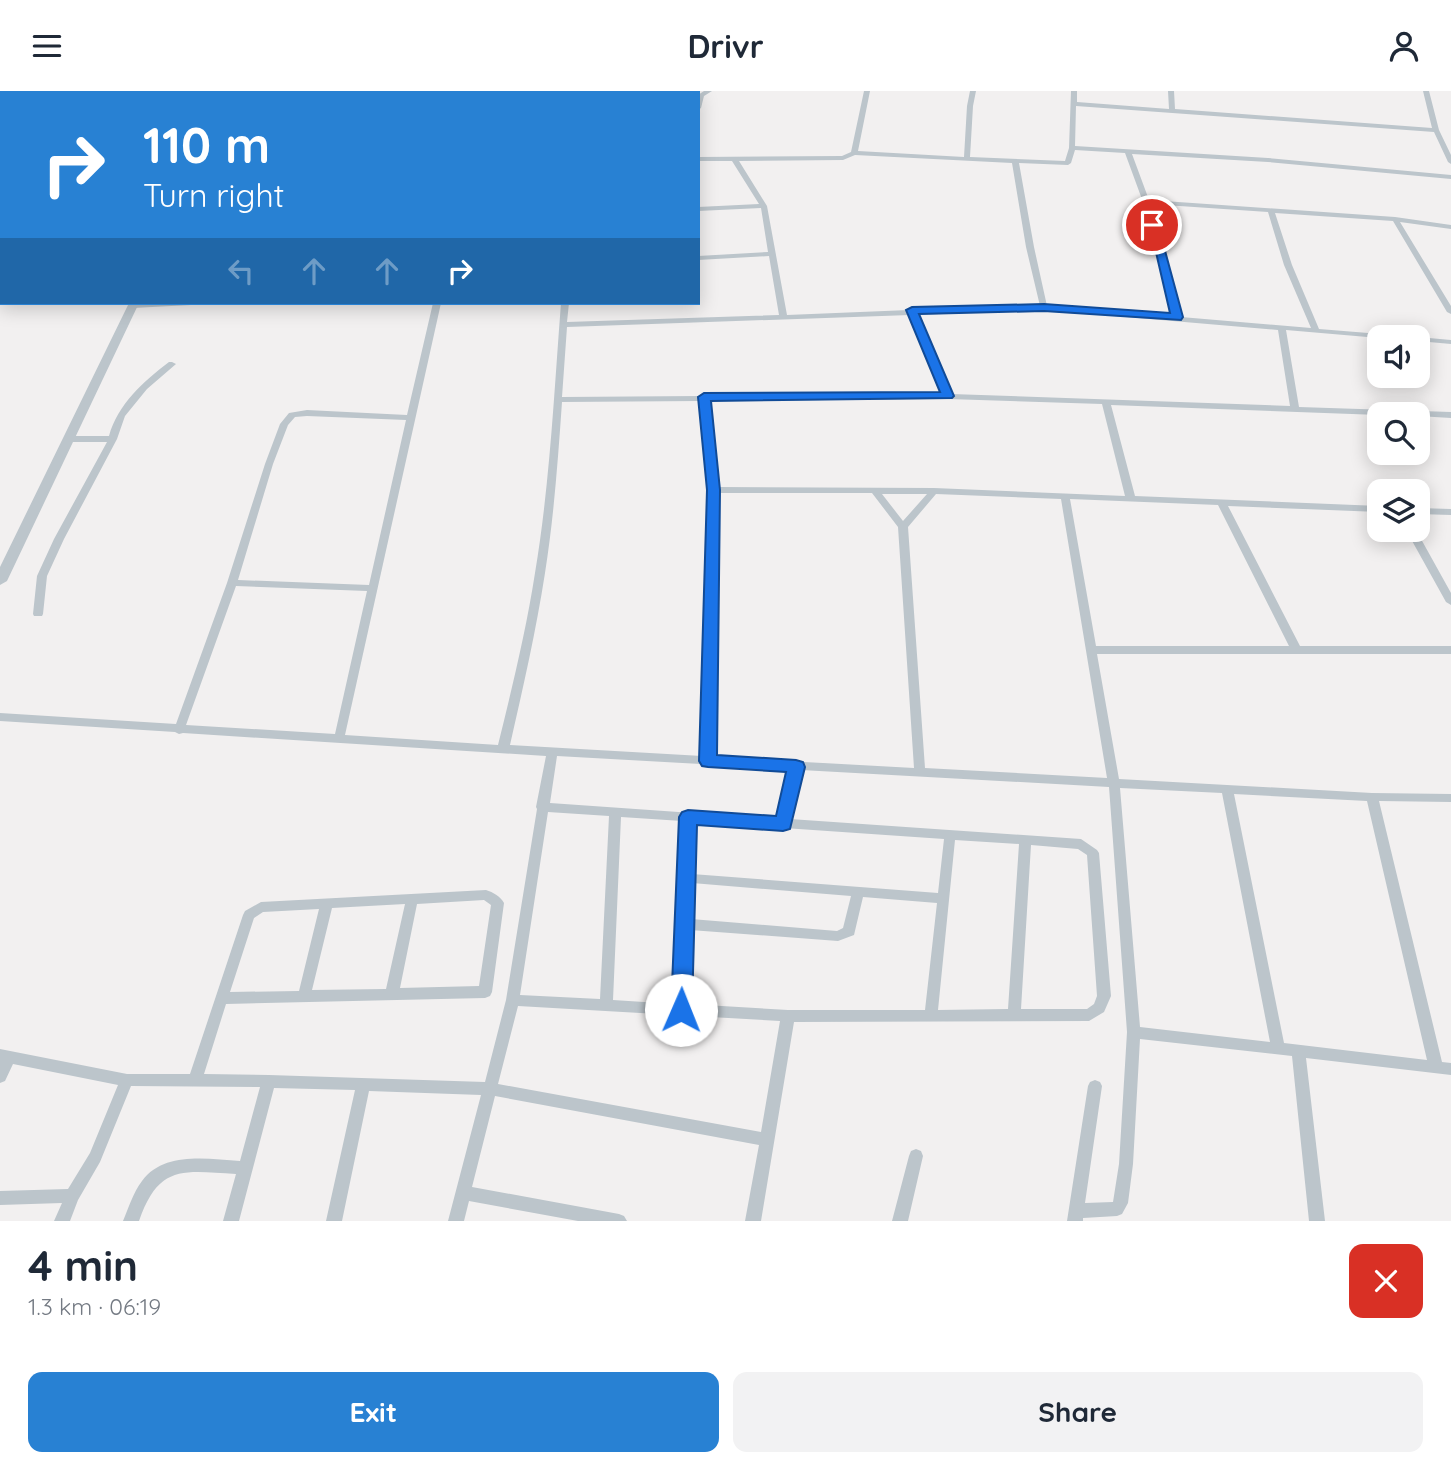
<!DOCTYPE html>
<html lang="en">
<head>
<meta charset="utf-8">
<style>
	:root { --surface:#fff; --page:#f2f2f3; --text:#1f2937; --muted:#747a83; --accent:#2881d3 }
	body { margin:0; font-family:Quicksand,sans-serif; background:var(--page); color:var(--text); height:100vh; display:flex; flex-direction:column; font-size:26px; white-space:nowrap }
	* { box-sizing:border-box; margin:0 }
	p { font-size:23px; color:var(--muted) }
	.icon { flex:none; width:38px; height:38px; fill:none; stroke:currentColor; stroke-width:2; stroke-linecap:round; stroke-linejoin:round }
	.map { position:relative; height:1130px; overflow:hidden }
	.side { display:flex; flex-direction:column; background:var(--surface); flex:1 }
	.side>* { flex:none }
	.top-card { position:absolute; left:0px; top:0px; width:700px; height:214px; box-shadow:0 4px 18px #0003; background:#2881d3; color:#fff; overflow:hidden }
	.controls { position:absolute; left:1367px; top:234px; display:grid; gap:14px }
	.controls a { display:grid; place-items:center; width:63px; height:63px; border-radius:14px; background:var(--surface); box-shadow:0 4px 18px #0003; font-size:35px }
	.pin { position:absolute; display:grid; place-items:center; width:60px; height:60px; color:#fff; margin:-30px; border:4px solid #fff; border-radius:50%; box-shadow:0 2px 7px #0007 }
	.me { position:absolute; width:77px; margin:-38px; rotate:1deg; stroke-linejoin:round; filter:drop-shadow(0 0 5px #0008) }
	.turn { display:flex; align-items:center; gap:24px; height:147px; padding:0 28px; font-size:32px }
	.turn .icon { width:91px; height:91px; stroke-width:2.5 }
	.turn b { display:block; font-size:49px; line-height:60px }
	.lanes { display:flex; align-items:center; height:66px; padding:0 28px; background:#0003; justify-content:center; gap:35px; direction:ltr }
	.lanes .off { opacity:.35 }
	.round { display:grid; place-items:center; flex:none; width:74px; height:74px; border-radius:14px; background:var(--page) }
	.head { display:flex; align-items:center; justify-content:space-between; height:119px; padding:0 28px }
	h1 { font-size:42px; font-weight:700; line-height:52px }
	.button { display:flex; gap:14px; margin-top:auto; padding:14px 28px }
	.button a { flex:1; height:80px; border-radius:14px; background:var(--accent); color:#fff; font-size:28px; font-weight:700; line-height:80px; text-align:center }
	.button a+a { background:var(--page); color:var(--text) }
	header { display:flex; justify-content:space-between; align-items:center; height:91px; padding:0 28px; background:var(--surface); font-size:32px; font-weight:700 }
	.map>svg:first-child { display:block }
</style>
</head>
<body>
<header><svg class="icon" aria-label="menu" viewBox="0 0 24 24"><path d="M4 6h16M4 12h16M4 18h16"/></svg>Drivr<svg class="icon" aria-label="person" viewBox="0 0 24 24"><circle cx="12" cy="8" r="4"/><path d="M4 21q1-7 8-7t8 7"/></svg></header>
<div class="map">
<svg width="1451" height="1130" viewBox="0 0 1451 1130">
	<rect width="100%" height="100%" fill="#f2f0f0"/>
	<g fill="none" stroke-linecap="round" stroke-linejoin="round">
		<path fill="#bcc5cb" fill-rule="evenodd" d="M306,0H441L438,2H303Z
			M503,0H511L513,2H505Z
			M521,0H527L526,2H520Z
			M604,0H610L609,2H603Z
			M704,0H712L704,5L701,17L698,19V4Z
			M864,0H870L858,60L964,66L967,15L970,0H976L973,15L970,66L1065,70L1069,57L1071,0H1077V11L1169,18L1168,0H1174L1175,18L1432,37L1423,0H1429L1439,39L1451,64V73L1448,71L1434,41L1076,15L1075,55L1268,67L1451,84V88L1268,71L1132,63L1149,109L1395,126L1451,134V138L1400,131L1451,215V223L1447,221L1393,130L1275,122L1292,174L1319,238L1405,245L1409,247H1379L1286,239L1299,316L1451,321V327L1418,325V324H1379L1111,314L1135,405L1379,415V421L1228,415L1300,555H1451V563H1097L1119,688L1372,702L1451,703V711L1379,710L1442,971L1451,972V984L1306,967L1325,1130H1309L1292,965L1140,948L1133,1073L1128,1112L1122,1123L1117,1125L1083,1127V1130H1067L1088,995L1090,991L1095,989L1100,991L1102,995L1085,1112L1113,1111L1119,1073L1127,941L1109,696L801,679L790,728L1081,748L1097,759L1099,762L1111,905L1104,921L1089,930L794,931L761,1130H745L759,1054L495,1005L472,1096L619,1123L624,1125L627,1130H578L469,1110L464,1130H448L481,1004L369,1000L342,1130H326L355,999L274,997L239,1130H223L236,1083C183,1080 159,1073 139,1130H123C129,1116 133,1102 142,1090C164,1060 208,1068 240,1070L260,996L131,995L100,1071L78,1109L70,1130H54L62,1112L0,1114V1100L68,1098L90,1062L118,994L13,973L5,990L0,992V958L127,983H190L243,824L245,820L261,811L486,799C493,801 501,806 504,812L492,901L490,905L485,907L226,913L204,983L269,984L485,991L506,909L537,718L536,716L546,665L183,642L179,643L175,641L0,630V622L176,633L227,492L265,373L280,333L289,322L307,319L407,324L433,212H441L345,644L498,654C512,597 526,540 535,482C550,392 554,302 561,212H569L567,231L779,224L769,165L698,169V165L768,161L761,117L698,120V116L759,113L732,70H698V66L842,65L851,61ZM1075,59L1125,62L1143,111L1173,225L1047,215L1034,156L1019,72L1068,74L1071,72ZM855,64L1012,72L1026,156L1040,215L915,219L912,218L909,219L787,224L767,115L739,70L843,69ZM1150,113L1268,121L1284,174L1311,237L1181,226ZM1044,219L1278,239L1290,315L951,303L917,224ZM910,224L943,303L707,305L704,303L700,305L562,306L567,236ZM948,308L1102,313L1125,405L934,397L718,396L709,310ZM700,310L709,399L702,665L510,654C523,597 536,540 545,482C554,425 558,368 562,311ZM307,325L406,329L369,494L238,489L273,373L288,334L295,326ZM719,402H872L898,436L914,677L714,666ZM882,403H927L903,430ZM936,403L1061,408L1107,687L925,677L908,436ZM1070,408L1218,414L1289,555H1096ZM236,495L367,500L335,643L186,634ZM557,665L790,678L778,728L550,712ZM1120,697L1222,702L1270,951L1140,936ZM1234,703L1367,710L1427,969L1284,952ZM548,721L609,725L600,908L520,904ZM621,726L682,730L675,913L613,909ZM694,731L944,748L938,802L692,783ZM955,749L1019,753L1008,918L938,919ZM1031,754L1078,758L1087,764L1097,905L1094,913L1087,918H1021ZM692,792L851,805L843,837L837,840L691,828ZM863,806L937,812L925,919H788L688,913L690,839L838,850L854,844ZM484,809L491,814L479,895L400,897L417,813ZM405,813L386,898L312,899L332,817ZM319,818L299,900L230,901L254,827L263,821ZM518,915L780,930L761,1041L498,993Z
			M0,112H2V116H0Z
			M151,212H195L191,214L133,217L129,215L133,213Z
			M1418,246L1451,249V253L1418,250V247H1415Z
			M169,271H172L176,273L147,298L125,325L117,348L64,448L47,485L43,523L42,525H34L33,523L37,485L54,448L107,351H69L65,348L69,345H109C118,313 143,291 169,271Z
			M1418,417L1451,418V424L1418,423Z
			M1406,439H1416L1451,502V514L1446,511Z
			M916,1058L921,1060L923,1065L908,1130H892L909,1065L911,1060Z"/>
		<path fill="#bcc5cb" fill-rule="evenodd" d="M237,0H245L236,2Z
			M129,212H139L7,490L0,494V476Z"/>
	</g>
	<path fill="#1a73e8" stroke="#114b97" stroke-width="2" d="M1149,131L1158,134L1183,226L1181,229L1044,220L919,223L954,305L952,307L711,310L720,399L717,664L796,669L803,671L805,676L790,738L783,740L697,734L692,919L689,925L681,928L674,925L671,919L679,726L682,721L688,719L776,725L786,681L708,676L702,675L699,670L707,399L698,306L704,302L940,301L906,219L912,216L1044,213L1170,222Z"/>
</svg>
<div class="controls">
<a><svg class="icon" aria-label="sound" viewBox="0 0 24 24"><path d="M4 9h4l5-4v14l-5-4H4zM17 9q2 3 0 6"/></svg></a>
<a><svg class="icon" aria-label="search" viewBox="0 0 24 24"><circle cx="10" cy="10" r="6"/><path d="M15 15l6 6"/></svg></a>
<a><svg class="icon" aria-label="layers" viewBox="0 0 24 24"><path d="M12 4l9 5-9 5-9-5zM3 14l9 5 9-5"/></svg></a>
</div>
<div class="pin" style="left:1152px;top:134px;background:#d93025"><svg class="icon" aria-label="arrive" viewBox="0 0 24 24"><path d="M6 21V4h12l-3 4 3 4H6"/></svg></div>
<svg class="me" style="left:681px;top:919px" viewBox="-20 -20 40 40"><circle r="19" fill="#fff"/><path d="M0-13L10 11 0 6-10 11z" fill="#1a73e8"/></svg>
<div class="top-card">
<div class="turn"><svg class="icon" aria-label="right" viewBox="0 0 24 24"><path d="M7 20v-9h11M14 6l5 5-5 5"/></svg><div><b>110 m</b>Turn right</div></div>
<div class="lanes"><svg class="icon off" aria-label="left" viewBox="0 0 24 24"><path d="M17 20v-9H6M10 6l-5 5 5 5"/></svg><svg class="icon off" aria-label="ahead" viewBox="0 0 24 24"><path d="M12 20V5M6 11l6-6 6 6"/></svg><svg class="icon off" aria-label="ahead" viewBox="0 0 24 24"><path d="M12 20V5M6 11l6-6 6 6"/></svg><svg class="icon" aria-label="right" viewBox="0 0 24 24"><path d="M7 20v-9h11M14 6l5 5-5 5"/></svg></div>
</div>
</div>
<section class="side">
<div class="head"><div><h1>4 min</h1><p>1.3 km · 06:19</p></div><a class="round" style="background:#d93025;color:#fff"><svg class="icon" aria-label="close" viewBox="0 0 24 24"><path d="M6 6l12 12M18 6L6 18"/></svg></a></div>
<div class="button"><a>Exit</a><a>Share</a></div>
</section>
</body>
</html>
